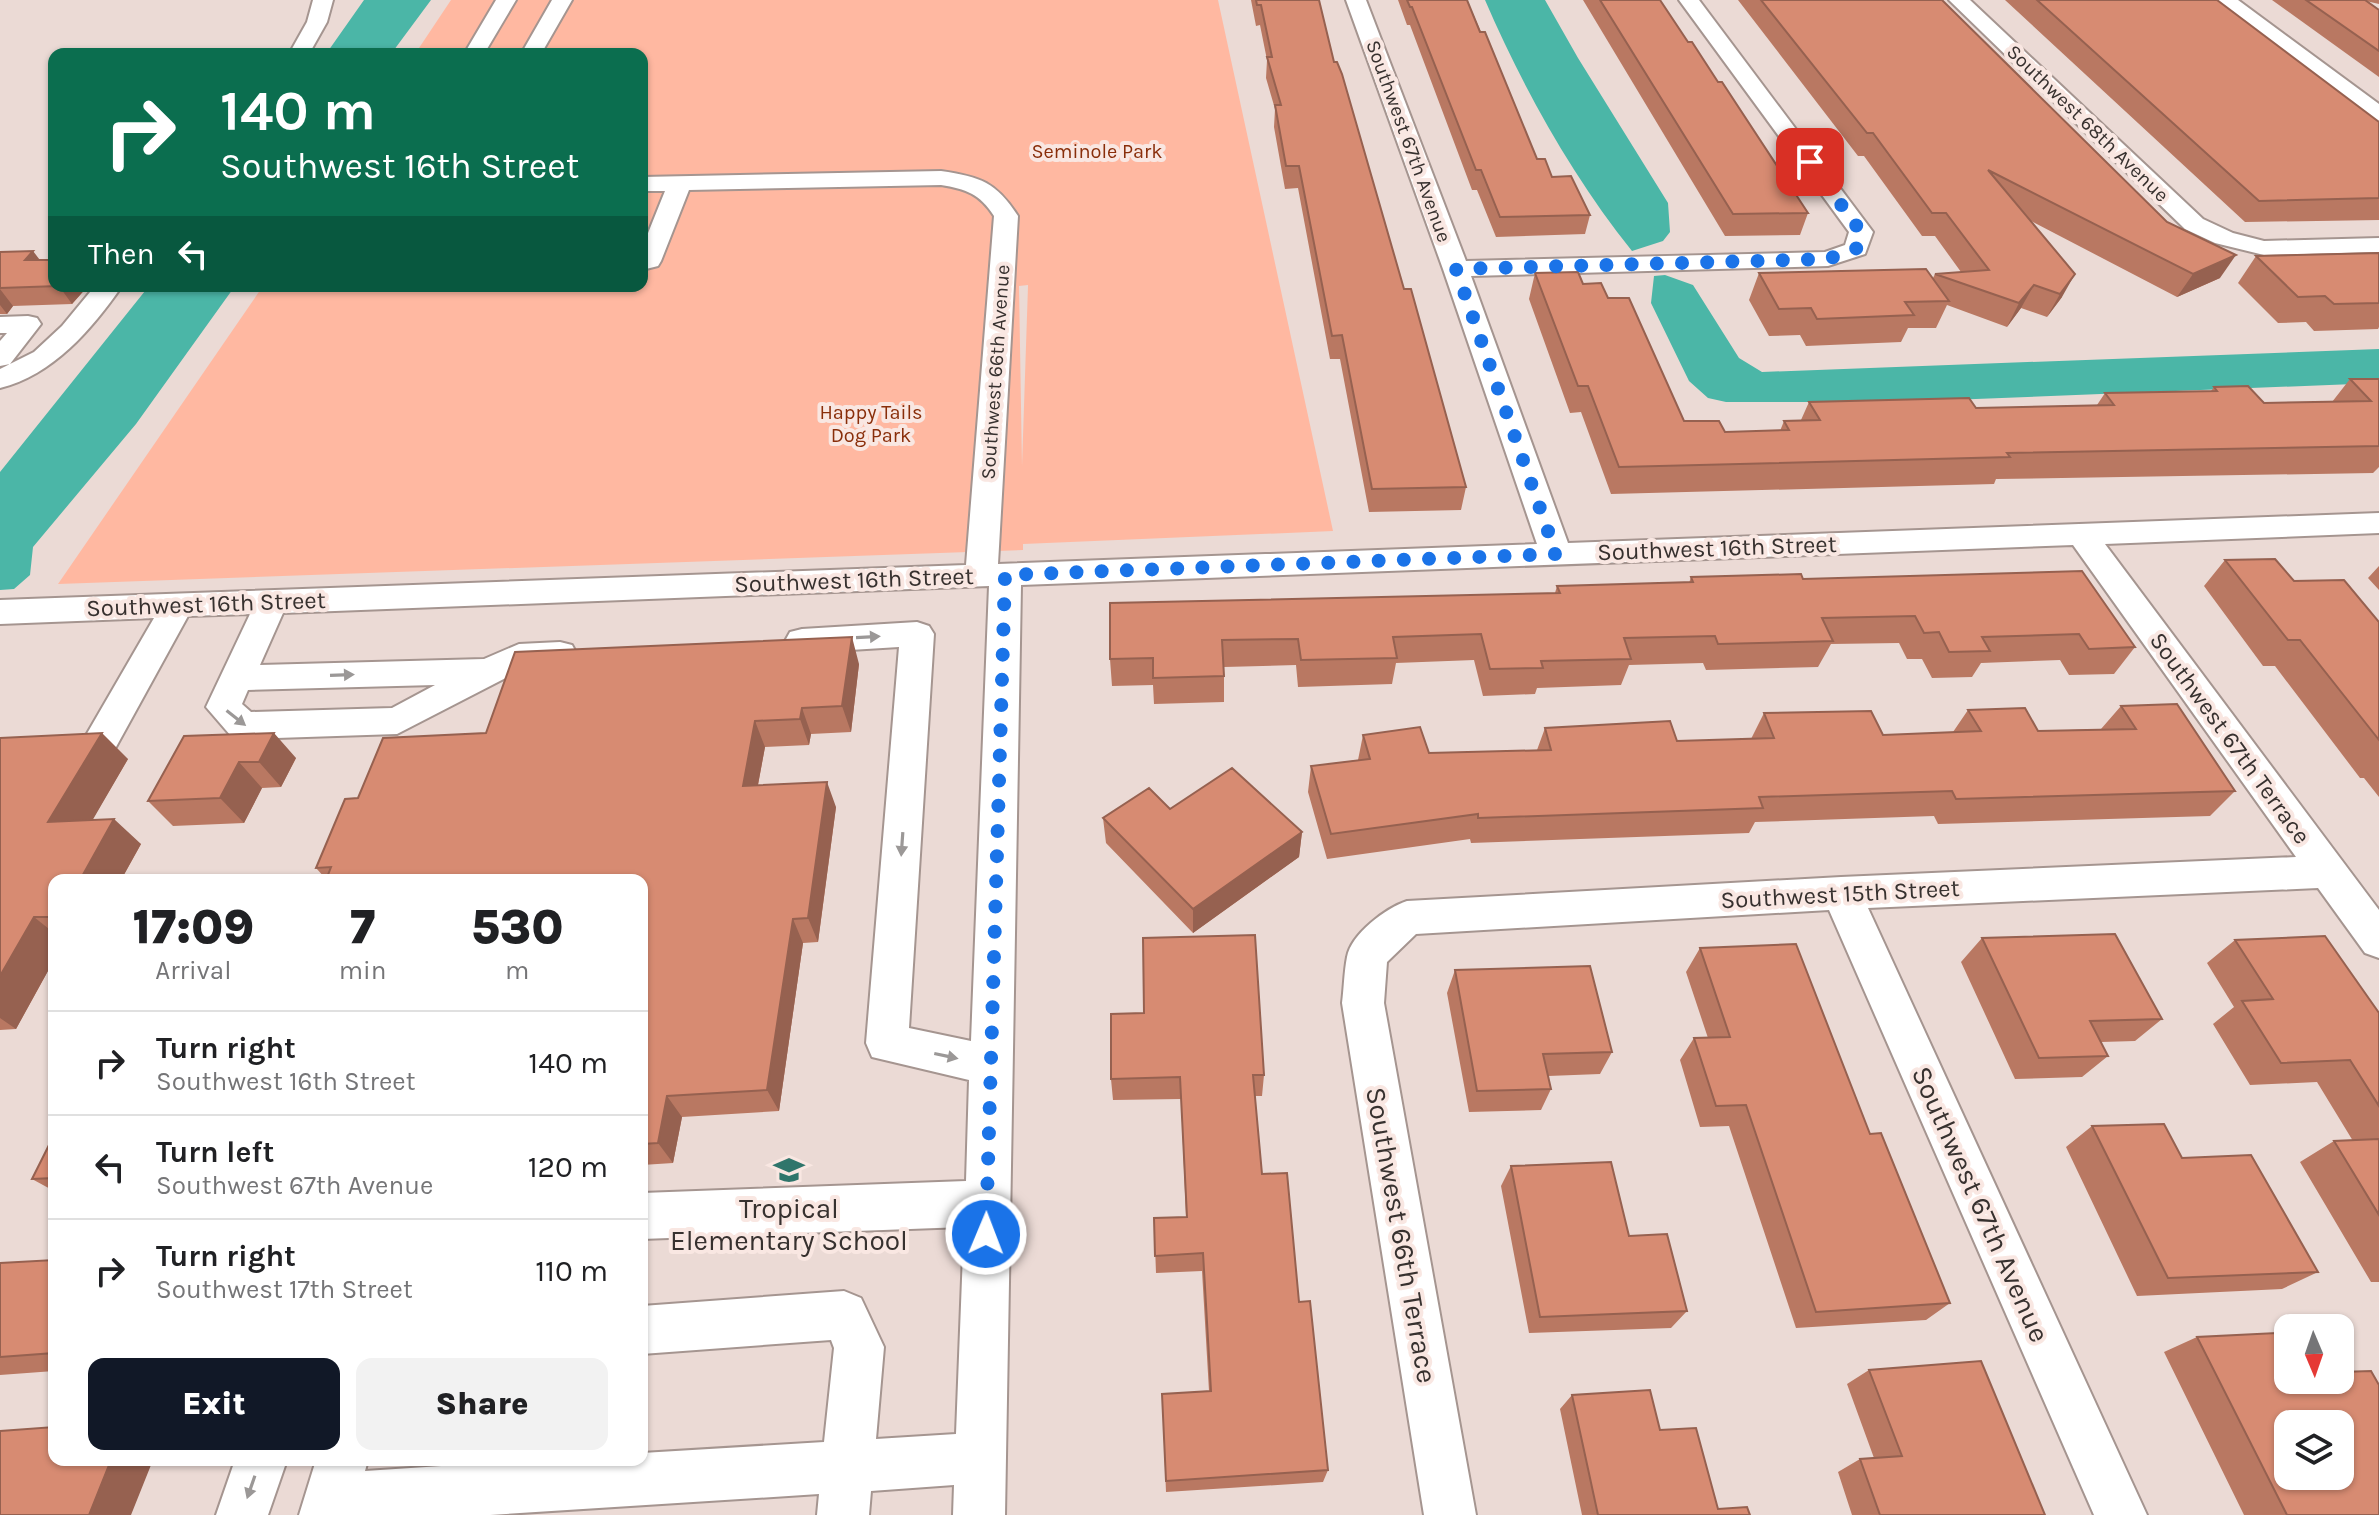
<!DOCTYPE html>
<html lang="en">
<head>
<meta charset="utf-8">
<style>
	:root { --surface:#fff; --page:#f2f2f2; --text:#202124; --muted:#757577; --line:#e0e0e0; --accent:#111827 }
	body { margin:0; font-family:Karla,sans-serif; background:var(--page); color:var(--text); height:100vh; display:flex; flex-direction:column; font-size:30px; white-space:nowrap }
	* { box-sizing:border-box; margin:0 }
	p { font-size:26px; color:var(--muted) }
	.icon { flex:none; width:44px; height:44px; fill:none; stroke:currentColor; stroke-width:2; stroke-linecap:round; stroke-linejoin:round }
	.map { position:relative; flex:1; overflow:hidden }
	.side { position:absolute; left:48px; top:874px; width:600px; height:592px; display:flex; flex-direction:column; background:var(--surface); border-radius:16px; box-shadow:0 2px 6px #0004 }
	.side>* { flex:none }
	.banner { position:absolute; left:48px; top:48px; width:600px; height:244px; border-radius:16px; box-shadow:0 2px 6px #0004; background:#0b6e4f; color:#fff; overflow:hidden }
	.needle { width:52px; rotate:178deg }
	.fabs { position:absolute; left:2274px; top:1314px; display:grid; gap:16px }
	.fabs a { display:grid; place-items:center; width:80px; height:80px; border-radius:16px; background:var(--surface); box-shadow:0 2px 6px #0004; font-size:40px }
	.pin { position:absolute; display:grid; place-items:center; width:68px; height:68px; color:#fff; margin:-34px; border-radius:16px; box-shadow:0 4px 12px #0006 }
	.me { position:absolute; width:88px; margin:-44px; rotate:1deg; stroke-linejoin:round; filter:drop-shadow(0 0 6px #0008) }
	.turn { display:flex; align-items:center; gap:28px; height:168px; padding:0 40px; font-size:36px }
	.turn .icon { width:104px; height:104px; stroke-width:2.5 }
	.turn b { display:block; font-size:56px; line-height:68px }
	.then { display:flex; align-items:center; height:76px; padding:0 40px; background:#0003; gap:16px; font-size:30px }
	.eta { display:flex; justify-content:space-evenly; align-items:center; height:136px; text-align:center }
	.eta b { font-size:48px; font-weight:800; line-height:56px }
	.cta { display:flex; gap:16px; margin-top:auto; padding:16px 40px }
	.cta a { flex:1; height:92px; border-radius:16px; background:var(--accent); color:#fff; font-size:32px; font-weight:800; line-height:92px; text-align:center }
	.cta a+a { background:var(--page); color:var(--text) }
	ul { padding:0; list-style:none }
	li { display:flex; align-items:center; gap:24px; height:104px; padding:0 40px; border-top:2px solid var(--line) }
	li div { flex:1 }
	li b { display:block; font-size:30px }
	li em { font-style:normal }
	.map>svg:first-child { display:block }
</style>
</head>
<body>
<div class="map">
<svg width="2379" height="1515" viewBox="0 0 2379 1515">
	<rect width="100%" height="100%" fill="#ebdad5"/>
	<path fill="#ffb8a1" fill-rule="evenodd" d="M451,0H1218L1333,531L1023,544V550L58,584L263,286H642V54H415ZM1028,285V286L1022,466L1019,286Z"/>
	<path fill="#4bb6a7" d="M364,0H431L391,54H326Z
		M1485,0H1545L1578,58L1668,203L1670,232L1663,241L1632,251C1572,176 1523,88 1485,0Z
		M1665,275L1693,285L1739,358L1762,372L2379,349V383L1898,402H1726L1708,398L1689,381L1651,303L1654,276Z
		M149,286H235L136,424L33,547L30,575L14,589L0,590V472Z"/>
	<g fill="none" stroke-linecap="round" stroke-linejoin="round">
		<g stroke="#a59590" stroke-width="4">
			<path id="minor" d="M313,0H333L327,22L309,54H289L307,22Z
				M496,0H516L484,54H464Z
				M552,0H572L541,54H521Z
				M1346,0H1366L1466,261L1825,252L1845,245L1849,232L1679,0H1699L1873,232L1865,254L1828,266L1471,276L1568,543L2379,513V533L2105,544L2379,910V958L2365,953L2318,888L1868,908L2147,1515H2094L1829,910L1416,934L1387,962L1384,1003L1476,1515H1424L1342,1003C1344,988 1344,972 1347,957C1351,934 1386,908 1407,901L1841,877L2296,857L2073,545L1021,585L1005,1515H953L954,1485L871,1491L869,1515H817L819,1494L490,1515H299L316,1460H368L365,1471L535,1460H642V1453L824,1442L834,1348L831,1340L642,1354V1306L844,1291L861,1298L884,1347L876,1439L956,1434L964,1227L642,1239V1193L966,1181L969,1080L872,1057L866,1043L899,647L802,653L790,650L785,641L790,632L802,629L917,622L929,626L934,634L909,1028L971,1041L989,586L283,613L260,665L484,659L519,644L560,642L572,645L577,654L572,663L525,668L397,734L243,739L231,736L206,707L250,614L188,616L116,747L103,751L90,747L85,737L154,618L0,624V600L966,565L994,216C980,194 966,189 941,185L689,190L661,261L658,266L642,270V248L665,191H642V177L941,171C981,177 996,182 1018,216L998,564L1537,544L1443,269ZM435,685L392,708L251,712L242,704L248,690Z
				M1949,0H1970L2203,219L2233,233L2264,241L2379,238V252L2264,255L2215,243L2185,229Z
				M2216,0H2238L2379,104V121L2371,119Z
				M95,286H122C92,329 53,375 0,388V369L34,352L62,326Z
				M28,316L37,318L41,324L10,364L0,366V341L7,333H0V317Z
				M235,1460H287L268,1515H216Z"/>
		</g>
		<use href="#minor" fill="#fff" fill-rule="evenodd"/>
	</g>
	<path fill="#b97862" d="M1251,0H1319L1334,62L1404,289L1466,487L1461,510L1369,512L1340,359H1330L1298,188L1285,189L1274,127L1275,109L1266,78L1267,60L1260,25L1256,26Z
		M1398,0H1467L1537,159L1552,177L1590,215L1585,234L1496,237L1477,190H1472L1410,25H1407Z
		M1583,0H1660L1688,42L1718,82L1808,213L1800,235L1725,236Z
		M1738,0H1942L2220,278L2177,297L2031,221L2062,297L2047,317L2021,308L2007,327L1947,305L1936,328H1908L1901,342L1806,346L1800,335L1769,336L1749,300L1759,273L1933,278L1935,274L1961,272L1935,236H1922L1864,156H1858Z
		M2005,0H2217L2379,122V220L2245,222Z
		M2272,0H2379V4L2366,1L2379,10V77Z
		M0,252L54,286H88L72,304L13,306L7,314H0Z
		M2379,253V327L2378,329L2314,331L2306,322L2278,323L2238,283L2256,256Z
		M1535,273L1583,284L1608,298L1684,421L1725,432L1780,431L1784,421L1801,420L1809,402L1976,408L2097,405L2105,393L2211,391L2214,387L2264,403L2332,402L2350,379H2379V467L2373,473L1996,479L1994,484L1611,494L1581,412L1570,413L1529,299Z
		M2225,560L2294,581L2379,622V797L2364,778H2360L2275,666H2263L2204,586Z
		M2379,566V590L2368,578Z
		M2082,571L2135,647L2114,674L2069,675L2060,660L1981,663L1972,677L1932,678L1922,659H1907L1899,643L1831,644L1818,667L1706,670L1703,663L1629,665L1621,685L1537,688L1535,694L1483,696L1474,660L1396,663L1392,684L1298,687L1296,665L1224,667V702L1154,704L1153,685L1112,686L1110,659V603L1555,593L1557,586L1689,583L1691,577L1803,579Z
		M859,664L851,732L811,734L809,745L765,747L758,785L836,807L818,942L803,943L779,1111L682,1117L673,1163L642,1165V880L326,879L316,868L358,798L486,733Z
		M2121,706L2235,791L2210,816L1938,824L1934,816L1755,822L1749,833L1471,843L1470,839L1327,859L1308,792L1311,766L1358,760L1363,735L1429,753L1537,750L1545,728L1677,741L1751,739L1764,713L1883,735L1953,732L1968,710L2038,731L2101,729Z
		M184,736L296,758L281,787L262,788L244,823L173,826L148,801Z
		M0,738L128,759L92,820L141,844L121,880H54V960L16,1029L0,1030Z
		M1170,809L1302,832L1299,857L1193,933L1106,843L1103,818Z
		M1982,938L2162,1019L2135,1041L2101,1042L2108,1056L2082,1077L2015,1079L1961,962Z
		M2235,940L2379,1013V1282H2371L2300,1162L2334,1141H2353L2317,1082L2250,1085L2213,1024L2234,1007L2207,963Z
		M1700,948L1870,1134L1950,1303L1926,1320L1796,1328L1729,1126L1700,1127L1680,1060L1694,1038H1708L1686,972Z
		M1455,970L1612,1052L1600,1074L1548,1076L1551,1089L1541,1110L1469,1112L1447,993Z
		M1264,1075L1262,1096H1255L1262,1174L1299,1302L1328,1470L1323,1482L1166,1492L1162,1394L1209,1391L1202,1271L1156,1273L1154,1218L1186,1217L1181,1099L1113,1100L1111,1079Z
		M2092,1126L2182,1158L2318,1272L2282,1289L2137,1296L2066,1147Z
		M54,1135V1191L32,1179Z
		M1511,1166L1629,1236L1687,1311L1671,1328L1529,1333L1501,1186Z
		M54,1260V1371L0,1375V1263Z
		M2197,1337L2288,1380L2379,1515H2244L2164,1352Z
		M1869,1370L2045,1515H1852L1838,1472L1860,1459L1874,1458L1847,1384Z
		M1572,1395L1660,1430L1718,1509L1750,1515H1582L1560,1409Z"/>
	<path fill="#966150" d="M33,251L46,268L25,260Z
		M2236,255L2220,278L2177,297L2193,274Z
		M2075,274L2062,297L2047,317L2060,294Z
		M2034,285L2021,308L2007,327L2019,303Z
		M59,286H88L72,304Z
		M0,289L13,306L7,314L0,305Z
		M852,637L859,664L851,732L842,706Z
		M802,708L811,734L809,745L800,719Z
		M755,721L765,747L753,811L743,786Z
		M102,733L128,759L77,847L48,822Z
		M274,733L296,758L281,787L259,762Z
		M239,762L262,788L244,823L220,798Z
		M827,782L836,807L818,942L808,918Z
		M114,819L141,844L121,880H80Z
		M1302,832L1299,857L1193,933V909Z
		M34,917L54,933V960L16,1029L0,1018V976Z
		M793,919L803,943L779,1111L767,1090Z
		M667,1096L682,1117L673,1163L658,1143Z
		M111,1460H153L131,1515H89Z"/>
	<path fill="#d78b72" stroke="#966150" stroke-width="2" fill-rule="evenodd" d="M1256,0H1319L1334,62H1337L1342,74L1404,289H1411L1466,487L1372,489L1342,335L1332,336L1299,166H1286L1275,105H1281L1267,57H1272L1261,5H1257Z
		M1407,0H1467L1480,32H1485L1537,159H1545L1552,177L1571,176L1590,215L1500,217L1481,170H1476L1412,7H1410Z
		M1600,0H1660L1688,42H1692L1718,82H1722L1808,213L1733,214Z
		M1761,0H1942L2167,222L2236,255L2193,274L1988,170L2075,274L2060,294L2034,285L2019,303L1935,274L1989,270L1946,213H1932L1873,133H1867Z
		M2037,0H2217L2379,122V198L2259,201Z
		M2306,0H2365L2379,10V51Z
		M33,251L25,260H54V286H59L0,288V252Z
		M2379,253V303L2334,304L2325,296L2298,297L2256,256Z
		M1926,269L1949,301L1905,302L1914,315L1817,319L1811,308L1779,309L1759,273Z
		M1578,272L1583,284L1601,283L1608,298H1629L1684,421H1719L1725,432L1789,430L1784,421L1820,420L1809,402L1969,398L1976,408L2114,405L2105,393L2217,391L2214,387L2248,386L2264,403L2371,401L2350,379H2379V446L2007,453L2010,457L1619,467L1588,386H1578L1535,273Z
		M2275,559L2294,581L2344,580L2379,622V740L2300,640H2288L2225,560Z
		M2082,571L2135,647L2089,649L2079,634L1982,637L1990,651L1949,652L1939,632L1924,633L1915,616L1822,618L1833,641L1718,644L1715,636L1624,638L1631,659L1541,661L1543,668L1490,669L1481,634L1393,637L1397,658L1301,660L1298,639L1222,640L1224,676L1153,678V658L1110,659V603L1560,593L1557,586L1693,582L1691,577L1801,574L1803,579Z
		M852,637L842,706L802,708L800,719L755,721L743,786L827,782L808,918L793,919L767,1090L667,1096L658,1143L642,1144V880H326L331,867L316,868L345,799L358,798L383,738L486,733L515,652Z
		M2177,704L2235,791L1956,799L1952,791L1759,797L1763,808L1478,818V814L1331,834L1311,766L1370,759L1363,735L1420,727L1429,753L1551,750L1545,728L1670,721L1677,741L1774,738L1764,713L1871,711L1883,735L1981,731L1968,710L2025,708L2038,731L2136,729L2121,706Z
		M102,733L48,822L114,819L80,880H54V917H34L0,976V738Z
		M274,733L259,762H239L220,798L148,801L184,736Z
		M1232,768L1302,832L1193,909L1103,818L1149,788L1170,809Z
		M2115,934L2162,1019L2090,1021L2108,1056L2039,1058L1982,938Z
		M1255,935L1264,1075H1253L1262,1174L1287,1173L1299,1302L1310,1301L1328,1470L1166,1481L1162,1394L1211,1391L1203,1253L1155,1256L1154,1218L1187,1217L1180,1077L1111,1079V1014L1144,1013L1143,938Z
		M2325,936L2379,1013V1106L2350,1060L2281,1063L2242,1001L2273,999L2235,940Z
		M1796,944L1870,1134L1881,1133L1950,1303L1816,1312L1746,1105L1716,1106L1694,1038L1730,1037L1700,948Z
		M1590,966L1612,1052L1543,1054L1551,1089L1477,1091L1455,970Z
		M2164,1124L2182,1158L2251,1155L2318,1272L2168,1278L2092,1126Z
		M54,1135V1178L32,1179Z
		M2379,1139V1215L2334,1141Z
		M1611,1162L1629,1236L1667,1234L1687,1311L1540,1317L1511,1166Z
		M54,1260V1353L0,1357V1263Z
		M2277,1333L2288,1353V1380H2340V1372L2371,1371L2379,1385V1515H2287L2197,1337ZM2288,1424H2340V1476H2288Z
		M1981,1361L2045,1515H1880L1860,1459L1902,1456L1869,1370Z
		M1650,1390L1660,1430L1696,1428L1718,1509L1747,1507L1750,1515H1598L1572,1395Z
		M54,1427V1460H111L89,1515H0V1431Z"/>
	<defs><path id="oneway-solid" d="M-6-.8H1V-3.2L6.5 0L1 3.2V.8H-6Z" transform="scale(2)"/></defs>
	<g fill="#9b9897">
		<use href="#oneway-solid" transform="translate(868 637) rotate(-3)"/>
		<use href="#oneway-solid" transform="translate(342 675) rotate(-2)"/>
		<use href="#oneway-solid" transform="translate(236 718) rotate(38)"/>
		<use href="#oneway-solid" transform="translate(902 844) rotate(94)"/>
		<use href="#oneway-solid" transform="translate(946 1056) rotate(12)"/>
		<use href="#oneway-solid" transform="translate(251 1487) rotate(109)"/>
	</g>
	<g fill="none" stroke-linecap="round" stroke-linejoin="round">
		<path stroke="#1a73e8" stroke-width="14" stroke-dasharray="0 25.2" d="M986,1234L1005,575L1556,554L1456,269L1828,259L1856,249L1861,232L1810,162"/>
	</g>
	<defs>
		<g id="school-bare" transform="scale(2.4)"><path d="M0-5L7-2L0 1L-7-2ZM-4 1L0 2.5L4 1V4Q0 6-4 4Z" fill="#2f756b" stroke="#f9e7e2" stroke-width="2.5" paint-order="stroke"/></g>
	</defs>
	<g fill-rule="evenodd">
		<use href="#school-bare" x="789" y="1170"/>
	</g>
	<g text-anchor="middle" stroke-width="8" stroke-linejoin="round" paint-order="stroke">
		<g font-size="20" fill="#37312f" stroke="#f9e7e2">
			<text transform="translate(2088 123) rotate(44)" y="7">Southwest 68th Avenue</text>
			<text transform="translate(1409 141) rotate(70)" y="7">Southwest 67th Avenue</text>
			<text transform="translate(995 372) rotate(-86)" y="7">Southwest 66th Avenue</text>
		</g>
		<g font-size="20" fill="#892e0a" stroke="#f9e7e2">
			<text x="1097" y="158">Seminole Park</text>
			<text x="871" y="419">Happy Tails<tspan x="871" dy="23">Dog Park</tspan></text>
		</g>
		<g font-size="24" fill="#37312f" stroke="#f9e7e2">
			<text transform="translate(1717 548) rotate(-2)" y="8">Southwest 16th Street</text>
			<text transform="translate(854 580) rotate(-2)" y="8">Southwest 16th Street</text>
			<text transform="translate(206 604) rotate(-2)" y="8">Southwest 16th Street</text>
			<text transform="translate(2230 738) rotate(54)" y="8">Southwest 67th Terrace</text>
			<text transform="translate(1840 894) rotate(-3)" y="8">Southwest 15th Street</text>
		</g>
		<g font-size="28" fill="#37312f" stroke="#f9e7e2">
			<text transform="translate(1981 1204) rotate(66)" y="10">Southwest 67th Avenue</text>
			<text transform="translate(1402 1235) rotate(80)" y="10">Southwest 66th Terrace</text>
		</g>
		<g font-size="28" fill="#37312f" stroke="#f9e7e2">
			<text x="789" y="1218">Tropical<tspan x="789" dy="32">Elementary School</tspan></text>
		</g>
	</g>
</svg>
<div class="fabs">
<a><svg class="needle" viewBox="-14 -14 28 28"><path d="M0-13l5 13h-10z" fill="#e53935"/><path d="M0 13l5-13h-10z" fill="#757577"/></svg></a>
<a><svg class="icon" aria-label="layers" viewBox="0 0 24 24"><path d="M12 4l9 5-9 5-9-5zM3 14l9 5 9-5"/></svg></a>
</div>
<div class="pin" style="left:1810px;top:162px;background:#d93025"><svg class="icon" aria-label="arrive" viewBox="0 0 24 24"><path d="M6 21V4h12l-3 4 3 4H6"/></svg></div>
<svg class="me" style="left:986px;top:1234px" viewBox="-20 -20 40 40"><circle r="17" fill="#1a73e8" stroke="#fff" stroke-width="3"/><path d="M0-11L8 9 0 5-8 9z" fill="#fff"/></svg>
<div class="banner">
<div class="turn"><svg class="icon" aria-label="right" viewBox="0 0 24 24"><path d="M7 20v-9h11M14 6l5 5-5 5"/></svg><div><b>140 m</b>Southwest 16th Street</div></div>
<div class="then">Then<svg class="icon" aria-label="left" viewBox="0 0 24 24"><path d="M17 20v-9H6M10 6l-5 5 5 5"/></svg></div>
</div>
<section class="side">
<div class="eta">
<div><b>17:09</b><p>Arrival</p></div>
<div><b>7</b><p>min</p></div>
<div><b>530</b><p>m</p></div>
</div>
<ul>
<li><svg class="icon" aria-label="right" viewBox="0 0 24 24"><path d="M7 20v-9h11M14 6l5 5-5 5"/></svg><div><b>Turn right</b><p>Southwest 16th Street</p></div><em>140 m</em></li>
<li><svg class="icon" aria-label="left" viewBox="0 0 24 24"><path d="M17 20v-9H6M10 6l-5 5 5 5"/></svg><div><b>Turn left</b><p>Southwest 67th Avenue</p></div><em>120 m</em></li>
<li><svg class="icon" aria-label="right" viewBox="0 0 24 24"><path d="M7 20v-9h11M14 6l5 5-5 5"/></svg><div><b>Turn right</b><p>Southwest 17th Street</p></div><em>110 m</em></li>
</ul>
<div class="cta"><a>Exit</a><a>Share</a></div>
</section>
</div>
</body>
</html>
